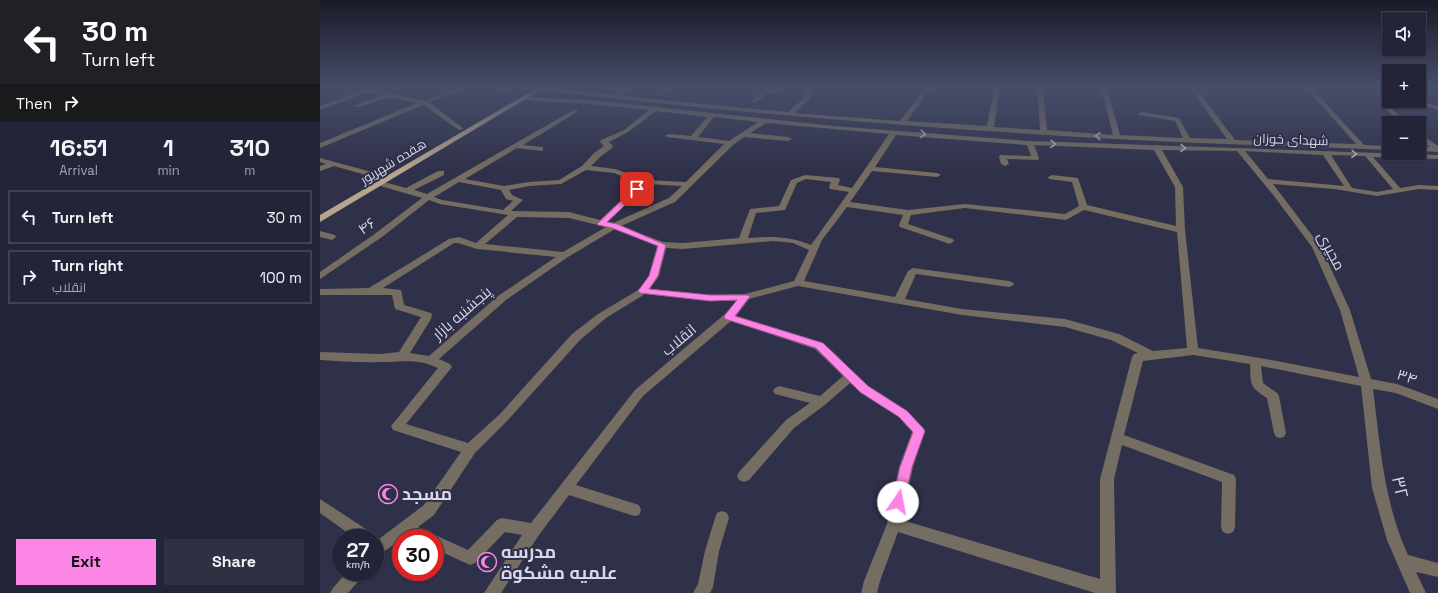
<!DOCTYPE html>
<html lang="en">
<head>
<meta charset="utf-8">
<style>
	:root { --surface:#232437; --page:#2f3042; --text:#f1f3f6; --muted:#a3a4ad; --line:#404152; --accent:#fb86e5 }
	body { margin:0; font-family:"Space Grotesk",Cairo,sans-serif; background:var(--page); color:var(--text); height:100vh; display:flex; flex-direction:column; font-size:15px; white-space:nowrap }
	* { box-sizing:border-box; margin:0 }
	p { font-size:13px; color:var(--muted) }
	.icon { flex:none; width:22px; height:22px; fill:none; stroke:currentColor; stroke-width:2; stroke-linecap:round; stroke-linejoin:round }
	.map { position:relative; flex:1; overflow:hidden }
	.details { display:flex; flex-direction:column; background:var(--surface); width:320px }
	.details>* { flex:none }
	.hud { background:#202124; color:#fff; overflow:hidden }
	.buttons { position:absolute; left:1062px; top:12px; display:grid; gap:8px }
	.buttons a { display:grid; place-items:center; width:44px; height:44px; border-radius:0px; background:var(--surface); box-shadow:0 1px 3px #0004,0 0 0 1px var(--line); font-size:20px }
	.speed { position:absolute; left:12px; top:529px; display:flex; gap:8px; font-size:20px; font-weight:700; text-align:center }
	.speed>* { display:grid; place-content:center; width:52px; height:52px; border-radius:50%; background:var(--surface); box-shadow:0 1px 3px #0004,0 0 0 1px var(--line); line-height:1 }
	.speed small { font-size:10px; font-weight:400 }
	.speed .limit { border:6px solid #d22; background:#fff; color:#111 }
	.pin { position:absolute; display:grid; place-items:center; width:34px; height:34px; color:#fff; margin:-17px; border-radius:8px; box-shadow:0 2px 6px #0006 }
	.me { position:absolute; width:44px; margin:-22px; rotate:12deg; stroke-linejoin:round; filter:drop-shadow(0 0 3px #0008) }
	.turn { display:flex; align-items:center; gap:14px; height:84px; padding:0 16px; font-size:18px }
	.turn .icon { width:52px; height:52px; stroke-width:2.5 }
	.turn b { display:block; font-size:28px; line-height:34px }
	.then { display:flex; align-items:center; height:38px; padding:0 16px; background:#0003; gap:8px; font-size:15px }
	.eta { display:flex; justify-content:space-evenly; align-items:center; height:68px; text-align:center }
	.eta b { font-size:24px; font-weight:600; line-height:28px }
	.primary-button { display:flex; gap:8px; margin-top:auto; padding:8px 16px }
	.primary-button a { flex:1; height:46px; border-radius:0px; background:var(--accent); color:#111; font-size:16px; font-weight:600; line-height:46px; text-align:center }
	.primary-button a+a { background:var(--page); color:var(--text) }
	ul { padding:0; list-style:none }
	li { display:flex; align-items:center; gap:12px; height:54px; margin:0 8px 6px; padding:0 8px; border:2px solid var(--line); border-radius:0px }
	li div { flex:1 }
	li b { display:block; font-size:15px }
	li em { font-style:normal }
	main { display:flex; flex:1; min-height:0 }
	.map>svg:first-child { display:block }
</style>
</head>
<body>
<main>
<section class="details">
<div class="hud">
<div class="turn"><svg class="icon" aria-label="left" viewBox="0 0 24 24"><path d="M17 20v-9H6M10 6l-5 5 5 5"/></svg><div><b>30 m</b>Turn left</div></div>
<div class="then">Then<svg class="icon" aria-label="right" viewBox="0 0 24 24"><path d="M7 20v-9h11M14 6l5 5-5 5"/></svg></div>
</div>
<div class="eta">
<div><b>16:51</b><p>Arrival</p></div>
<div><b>1</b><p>min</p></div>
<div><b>310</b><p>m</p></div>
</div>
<ul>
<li><svg class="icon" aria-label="left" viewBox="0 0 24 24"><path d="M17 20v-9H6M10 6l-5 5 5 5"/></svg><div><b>Turn left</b></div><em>30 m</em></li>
<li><svg class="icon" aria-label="right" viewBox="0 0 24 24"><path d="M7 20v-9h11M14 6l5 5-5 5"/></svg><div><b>Turn right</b><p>انقلاب</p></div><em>100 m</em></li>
</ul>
<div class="primary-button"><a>Exit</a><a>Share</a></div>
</section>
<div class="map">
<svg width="1118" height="593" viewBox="0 0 1118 593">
	<rect width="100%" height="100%" fill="#2f3049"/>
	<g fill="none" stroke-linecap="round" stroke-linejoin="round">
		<path fill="#756d61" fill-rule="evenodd" d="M34,88C57,86 79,97 102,100C113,101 132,88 147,88L109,102L144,129L139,130L103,105L0,148V143L97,103L69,97L39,107H35V105L62,95L48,92L0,110V106L41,91Z
			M178,88H186L193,92L188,93Z
			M218,88H234L294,95L303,88H310L301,96L468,112L485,97V92L490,88H497L490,94V98L475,113L580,121L605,88H611L587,121L667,126L674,88H680L674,127L720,130L717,88H723L727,130L793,135L781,88H787L800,135L863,138L855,121L819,115L818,114L821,112L859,118L870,138L907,139L870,88H876L915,140L1036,144L986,88H992L1044,145L1069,146V150C978,146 887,144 796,139C604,128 412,113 221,90Z
			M343,88H350L340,95H336V93Z
			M460,88H466L460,93H447L436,103L431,102L444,90H457Z
			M202,97L269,100L514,126L710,141L1118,155V159L1053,157L1080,188L1099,185L1118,186V190L1099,189L1057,196L1014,189L953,184L1001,247L1030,310L1051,379L1077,384L1118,399V409L1076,393L1053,389C1060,445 1064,503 1088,555L1118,563V577L1096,572L1106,593H1090L1067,540L1052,488L1041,386L941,366L943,383L957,393L959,396L966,433L964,437L960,438L956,437L954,433L947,398C929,386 931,386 930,364L873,355L823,361L804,435L914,475L916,479L915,527L913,532L908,534L903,532L901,527L902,482L802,445L794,479L796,593H775L578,532L560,581L557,593H541L544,581L567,524L579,467L592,432L579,417L540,392L530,383L506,404L474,428L429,480L424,482L419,480L417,476L419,472L466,420L490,403L455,394L453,391L455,388L459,386L500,396L523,376L495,349L411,321L323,396L256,485L319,505L321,510L319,515L314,516L249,495L219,535L181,593H164L202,535L185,532L155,563L150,565L115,549V538H91L86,536L81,538V540L60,554L55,552V542L104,505L141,452L73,430L71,426L118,368C98,358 82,362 60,362C40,363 20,361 0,360V352L60,354L79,352L101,317L75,309L72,295H0V289L49,288L129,239L139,237L156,243L188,215L120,204L109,200L62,237L0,279V272L56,233L102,198L57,185V181H60L86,188L118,171H124V175L94,190L107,194L255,109L257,110V112L203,145L223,147V151L197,148L145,179L184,186L209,182L239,180L262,166L274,153L284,146L280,142L281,140L304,130L329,110L269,104L200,100V98ZM336,111L387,117L371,136L349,134L345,136L347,137L404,144L366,182L325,180L295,169L271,166L280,157L292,148L293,146L289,142L308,132ZM394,117L438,122L409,141L378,137ZM446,123L569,134L532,188L518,185L520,180L519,178L485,175L471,180L459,206L430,209L419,238L363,243L343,242L301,226L355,202L413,145L424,137L468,141L472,139L468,137L430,133ZM576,135L707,145L711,156L680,155L679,157L681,164L685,166L689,164L687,159L718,160L719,158L714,145L834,150L855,187L856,226L767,205L758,178L732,175L728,177L729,179L752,182L759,206L745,214L645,204L588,210L530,202L552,171L617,177L621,175L617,173L555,167ZM842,150L917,151L954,196L992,247L1020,310L1039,377L946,359L878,348L865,230L863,187ZM925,151L1003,155L1024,186L948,179ZM1011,155L1045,156L1073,189L1057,192L1032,188ZM266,170L294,173L319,183L280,220L249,212L191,211L203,200L192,195L189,190L209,186L241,184ZM486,179L511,182L509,187L510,189L529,192L491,245C470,236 451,236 428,238L436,213L465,210L477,183ZM139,182L181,190L186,199L193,201L183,210L122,200L114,197ZM326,184L362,186L349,198L293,223L288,222ZM527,207L583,215L579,225L580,227L630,244L634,241L633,239L588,224L591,215L645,208L746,220L764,210L857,232L867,348L833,351L799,334L745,319L642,309L585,299L596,274L689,287L692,286L694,284L692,282L689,281L593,268L588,271L575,297L484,281L502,240ZM197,217L249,218L286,227L243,252L165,244ZM295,229L337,246L329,276L320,289L278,314L252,334L180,414L148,443L86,424L132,367L130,364L119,359L186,300L248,257ZM453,241L473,243L489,250L474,281L425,294L390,295L330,289L339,276L346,248L363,249ZM134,243H138L157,249L236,257L178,296L109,356L90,353L111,319L112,315L111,313L84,305L81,290L63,288ZM478,286L642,315L745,327L791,340L818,353L814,354L812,357L780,479V579L582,520L593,467L605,431L587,411L548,386L503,343L416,316L429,299ZM325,294L390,301H417L405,314L315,390L211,523L182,518L177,520L148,550L115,535L112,536L111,533L98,527L114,515L155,453L188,420L260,340L286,318Z
			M1088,101H1098L1118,106V110Z
			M1061,103H1065L1088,123H1081L1061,105Z
			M1099,133L1118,146V152L1099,151V147H1110L1099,138Z
			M0,158L63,175L64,177L60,179L14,166L0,171V166L6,164L0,162Z
			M0,231L15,235L16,237L12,240L0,237Z
			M0,499L52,533L54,538H35L0,513Z
			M402,511L407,513L409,518L399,551L393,587L390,593H373L378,584L385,551L395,518L397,513Z
			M27,572H45L42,577L28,593H10L13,588Z"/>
		<path fill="#b6a68e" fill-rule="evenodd" d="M217,88H224L0,222V215Z"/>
	</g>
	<defs><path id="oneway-chevron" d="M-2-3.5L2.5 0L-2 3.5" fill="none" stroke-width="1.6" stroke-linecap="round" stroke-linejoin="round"/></defs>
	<g stroke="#bab8c0">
		<use href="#oneway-chevron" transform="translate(603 134) rotate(5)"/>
		<use href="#oneway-chevron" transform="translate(778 136) rotate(-177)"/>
		<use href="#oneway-chevron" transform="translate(733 144) rotate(3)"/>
		<use href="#oneway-chevron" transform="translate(863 148) rotate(1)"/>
		<use href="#oneway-chevron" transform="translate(1034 154) rotate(3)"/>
	</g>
	<linearGradient id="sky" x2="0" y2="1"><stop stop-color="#1a1a28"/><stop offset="0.51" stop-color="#474e6a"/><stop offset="1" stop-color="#474e6a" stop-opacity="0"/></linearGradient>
	<rect width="1118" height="171" fill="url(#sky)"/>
	<path fill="#fb86e5" stroke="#a35795" d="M317,187L320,188V191L287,222L297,224L346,245L338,276L329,289L390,295H428L430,297L428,299L415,316L503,343L548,386L587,411L603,428L605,431L592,467L583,506L578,507L574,506L572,502L580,467L593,432L579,417L540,392L496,348L405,319L404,317L405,315L417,300L390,301L320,293L318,291L329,276L338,246L292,228L278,225L277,224L315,188Z"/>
	<defs>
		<g id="mosque-ring" transform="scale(1)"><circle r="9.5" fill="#2f3049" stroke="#fb86e5" stroke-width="1.5"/><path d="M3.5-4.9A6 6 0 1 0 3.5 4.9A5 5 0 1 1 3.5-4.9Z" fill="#fb86e5"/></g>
	</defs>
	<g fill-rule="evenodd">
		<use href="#mosque-ring" x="68" y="494"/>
		<use href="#mosque-ring" x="167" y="562"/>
	</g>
	<g text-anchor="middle" stroke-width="4" stroke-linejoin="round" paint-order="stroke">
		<g font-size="13" fill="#d7d8e9" stroke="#2f3049">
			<text transform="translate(971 139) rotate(2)" y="5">شهدای خوزان</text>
			<text transform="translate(73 161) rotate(-31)" y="5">هفده شهریور</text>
		</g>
		<g font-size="15" fill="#d7d8e9" stroke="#2f3049">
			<text transform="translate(47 226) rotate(-35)" y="5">۴۶</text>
			<text transform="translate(1011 251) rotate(62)" y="5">مجیری</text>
			<text transform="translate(142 313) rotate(-41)" y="5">پنجشنبه بازار</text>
			<text transform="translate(359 340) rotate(-40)" y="5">انقلاب</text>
			<text transform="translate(1087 377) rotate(17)" y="5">۳۴</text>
		</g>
		<g font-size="18" fill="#d7d8e9" stroke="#2f3049">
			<text transform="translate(1080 487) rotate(77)" y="6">۳۲</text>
		</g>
		<g font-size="18" font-weight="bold" fill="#d7d8e9" stroke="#2f3049" text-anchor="start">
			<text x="82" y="500">مسجد</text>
			<text x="181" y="558">مدرسه<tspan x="181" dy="21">علمیه مشکوة</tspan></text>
		</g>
	</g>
</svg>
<div class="buttons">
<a><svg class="icon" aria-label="sound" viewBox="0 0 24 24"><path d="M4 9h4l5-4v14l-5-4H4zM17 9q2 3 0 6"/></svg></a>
<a>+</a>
<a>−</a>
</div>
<div class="speed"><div>27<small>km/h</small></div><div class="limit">30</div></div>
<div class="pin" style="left:317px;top:189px;background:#d93025"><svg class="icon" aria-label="arrive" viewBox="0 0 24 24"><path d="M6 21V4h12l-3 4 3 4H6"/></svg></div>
<svg class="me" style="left:578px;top:502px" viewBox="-20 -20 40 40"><circle r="19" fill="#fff"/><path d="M0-13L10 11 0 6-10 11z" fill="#fb86e5"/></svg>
</div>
</main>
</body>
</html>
